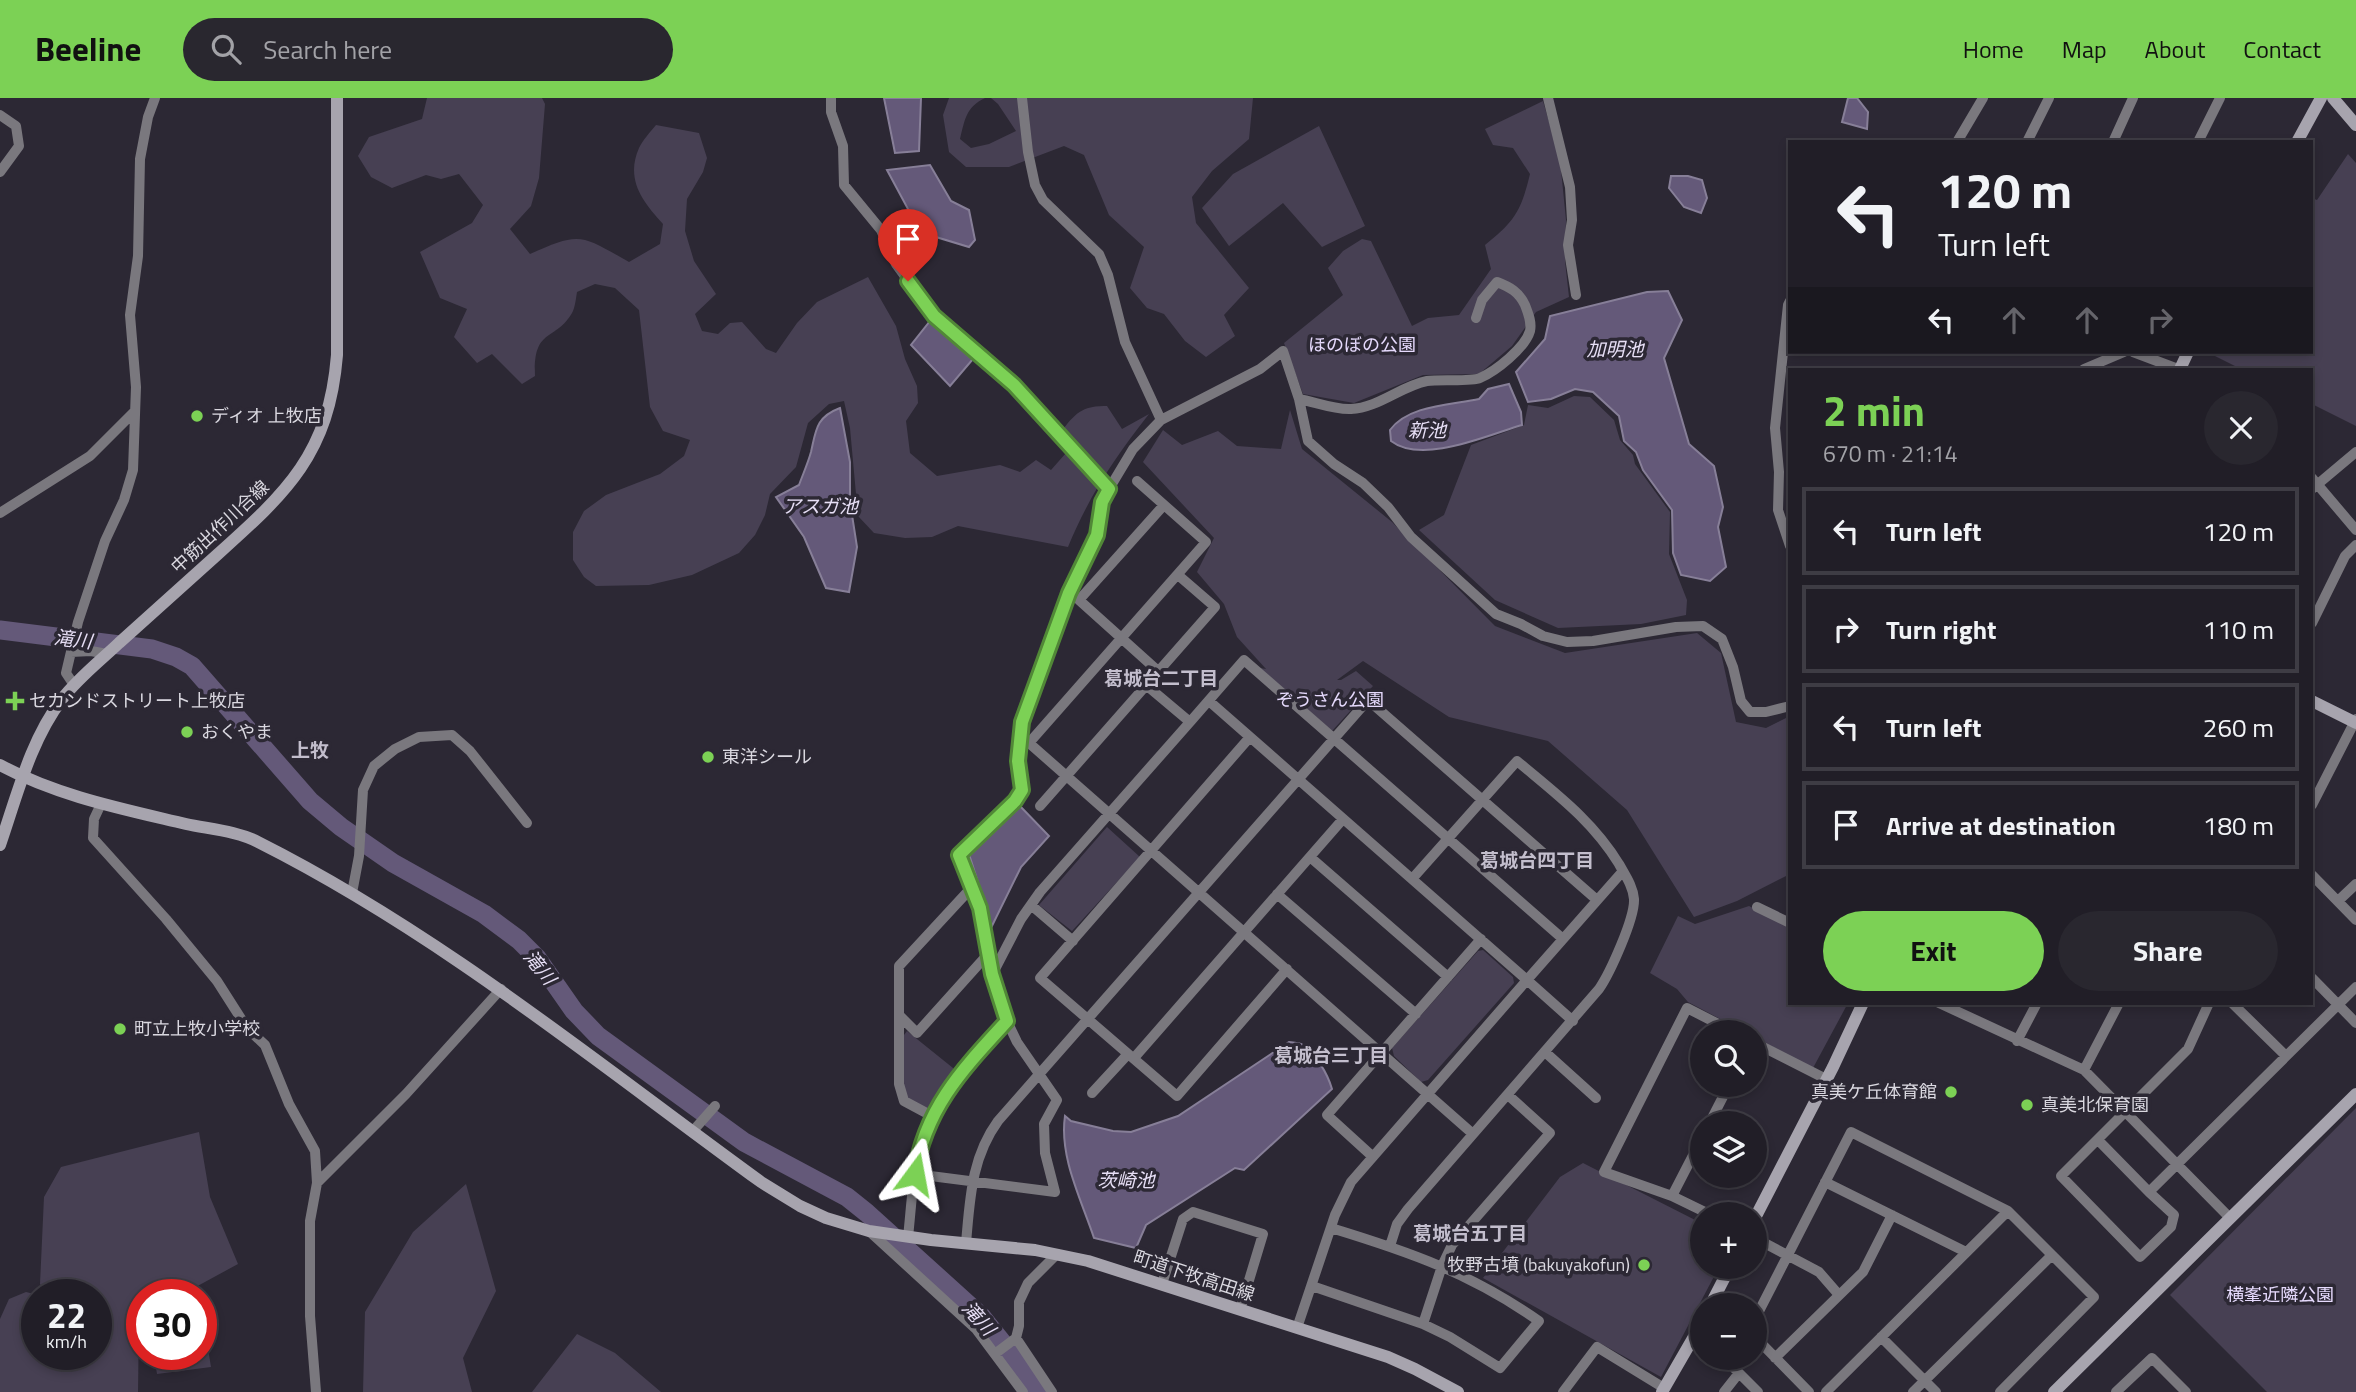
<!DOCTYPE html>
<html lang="en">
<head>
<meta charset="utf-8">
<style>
	:root { --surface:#211e27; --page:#29272f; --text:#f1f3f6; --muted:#a2a2a7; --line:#3e3c44; --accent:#7cd155 }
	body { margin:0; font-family:"Titillium Web","Noto Sans JP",sans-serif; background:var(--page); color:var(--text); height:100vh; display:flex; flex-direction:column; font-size:26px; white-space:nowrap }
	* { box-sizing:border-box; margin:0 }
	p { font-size:23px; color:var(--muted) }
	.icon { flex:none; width:38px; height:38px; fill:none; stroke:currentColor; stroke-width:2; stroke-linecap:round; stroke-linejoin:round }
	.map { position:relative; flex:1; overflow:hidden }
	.panel { position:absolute; left:1788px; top:270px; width:525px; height:637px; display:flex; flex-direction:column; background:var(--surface); border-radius:0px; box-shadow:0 4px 10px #0003,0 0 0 2px var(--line) }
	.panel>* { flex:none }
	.banner { position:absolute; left:1788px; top:42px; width:525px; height:214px; border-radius:0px; box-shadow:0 4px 10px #0003,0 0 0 2px var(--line); background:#211e27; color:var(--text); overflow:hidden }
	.buttons { position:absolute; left:1690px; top:922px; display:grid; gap:14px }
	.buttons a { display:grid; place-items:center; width:77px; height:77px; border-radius:50%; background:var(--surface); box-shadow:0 4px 10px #0003,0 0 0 2px var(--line); font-size:35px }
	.speed { position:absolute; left:21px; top:1181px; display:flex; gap:14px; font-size:35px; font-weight:700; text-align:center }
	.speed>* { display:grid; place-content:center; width:91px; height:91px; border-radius:50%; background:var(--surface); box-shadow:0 4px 10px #0003,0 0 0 2px var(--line); line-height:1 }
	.speed small { font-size:18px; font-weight:400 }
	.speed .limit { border:10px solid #d22; background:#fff; color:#111 }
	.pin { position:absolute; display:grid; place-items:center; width:60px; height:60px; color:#fff; margin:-72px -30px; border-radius:50% 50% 50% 0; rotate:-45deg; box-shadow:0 0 7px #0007 }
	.pin .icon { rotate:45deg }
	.me { position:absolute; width:77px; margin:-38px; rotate:13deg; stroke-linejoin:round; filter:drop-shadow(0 0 5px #0008) }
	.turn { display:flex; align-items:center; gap:24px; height:147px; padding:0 35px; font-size:32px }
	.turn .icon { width:91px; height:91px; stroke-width:2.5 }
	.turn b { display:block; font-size:49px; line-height:60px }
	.lanes { display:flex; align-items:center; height:66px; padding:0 35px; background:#0003; justify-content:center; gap:35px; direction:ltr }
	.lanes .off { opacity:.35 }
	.round { display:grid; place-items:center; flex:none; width:74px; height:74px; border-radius:37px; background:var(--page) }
	.summary { display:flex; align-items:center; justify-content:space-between; height:119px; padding:0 35px }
	h1 { font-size:42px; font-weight:700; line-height:52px; color:var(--accent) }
	.cta { display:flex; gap:14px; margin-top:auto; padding:14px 35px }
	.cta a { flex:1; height:80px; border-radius:42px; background:var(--accent); color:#111; font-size:28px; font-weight:700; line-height:80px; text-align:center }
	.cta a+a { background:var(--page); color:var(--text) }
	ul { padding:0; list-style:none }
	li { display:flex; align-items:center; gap:21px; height:88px; margin:0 14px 10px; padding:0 21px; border:4px solid var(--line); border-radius:0px }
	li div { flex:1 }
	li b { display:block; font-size:26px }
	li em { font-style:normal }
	header { display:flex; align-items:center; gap:42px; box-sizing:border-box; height:98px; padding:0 35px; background:var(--accent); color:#111 }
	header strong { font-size:33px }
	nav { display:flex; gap:38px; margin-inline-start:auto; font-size:24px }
	.search { width:490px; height:63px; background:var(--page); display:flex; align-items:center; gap:18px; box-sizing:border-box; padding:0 24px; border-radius:38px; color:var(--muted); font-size:26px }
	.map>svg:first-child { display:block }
</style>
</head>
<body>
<header>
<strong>Beeline</strong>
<div class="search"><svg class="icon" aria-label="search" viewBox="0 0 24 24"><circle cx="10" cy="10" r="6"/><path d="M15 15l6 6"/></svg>Search here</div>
<nav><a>Home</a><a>Map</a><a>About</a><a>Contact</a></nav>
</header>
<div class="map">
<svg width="2356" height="1294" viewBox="0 0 2356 1294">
	<rect width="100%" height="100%" fill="#2c2834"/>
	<path fill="#474053" d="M427,0H542L545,6L539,80L531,108L510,131L530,156C581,133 581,137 629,164L660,146L663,126C643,104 625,82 639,50C643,42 650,34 656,27L699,35L707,60L703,74L687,101L685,133L694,163L716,196L695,216L702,233L718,236L730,225L742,224L766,251L776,255L797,225L817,204L868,179L896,228L905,261L917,288L918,305L906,323L910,355L937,378L1000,367L1020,374L1036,362L1051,372L1066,355L1058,338C1073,318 1080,307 1107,308L1122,331L1149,316C1115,359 1089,398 1068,449L958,428L932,439L905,440L874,435L858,418L850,330L844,303L829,306L808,325L796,369L770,396L765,417L755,437L739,455L692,477L649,487L596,488L584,479L573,462V434L584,413L606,397L660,376L684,358L690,342L663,333L650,309L639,212L615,190L595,186L577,194C576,200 575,210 572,215C555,244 533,229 535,278L522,286L492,256L477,265L454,239L467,211L440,200L420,154L472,125L483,107L459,76L441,81L426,77L392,90L371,79L358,58L369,39L422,21Z
		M949,0H985C966,9 965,21 960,41L971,50L989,46L1016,33L998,6L991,0H1253L1249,41L1212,73L1192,99L1196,125L1249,190L1224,217L1235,238L1206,259L1185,243L1164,216L1147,210L1130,190L1144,149L1109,117L1084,57L1064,48L1009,69H966L949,54L943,17Z
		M1543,3L1560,62L1566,122L1565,163L1569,199L1536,214L1512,248L1479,276L1423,277L1354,305L1303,296L1284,245L1343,197L1328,170L1343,153L1362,141L1371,143L1412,228L1428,220L1459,217L1491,171L1485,147C1515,123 1521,113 1530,76L1513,50L1493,47L1485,31Z
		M1319,28L1365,128L1322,149L1283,105L1229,148L1202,110L1233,76Z
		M2348,56L2356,65V328L2312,306V271H2241L2213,257L2214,254H2312V100L2317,102Z
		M1574,298L1590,299L1614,322L1620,342L1633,357L1635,366L1670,414L1669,456L1687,502L1686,517L1641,526L1558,530L1495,502L1419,432L1444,417L1471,347L1524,327L1528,307L1548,310Z
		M1290,312L1302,351L1392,424L1495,528L1565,555L1697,535L1721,555L1736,624L1766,630L1790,618V776L1737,803L1694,819L1627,712L1548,643L1449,619L1363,563L1337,582H1341L1356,573L1373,588L1332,633L1260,570L1266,571L1237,539L1224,506L1197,474L1214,440L1143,364L1163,332L1182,347L1218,333L1237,348L1281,351Z
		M1107,729L1140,759L1072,833L1039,807Z
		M1749,808L1790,829V905H1848L1813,970L1755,940V934H1745L1688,904L1677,891L1650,875L1678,818L1695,826Z
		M1483,852L1513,879L1514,885L1428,982L1421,984L1394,958L1392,950L1478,853Z
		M907,933L953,970L954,974L940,991L931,1009L926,1011L907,1001L903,984L904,937Z
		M2356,1010V1294H2267L2170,1197Z
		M199,1034L210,1099L238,1166L181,1197H142V1218L139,1220L138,1294H0V1221L9,1201L26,1194L38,1197L37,1256H96V1197H48L40,1186L44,1099L61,1069Z
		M1583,1065L1703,1126V1169H1719L1661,1279L1483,1180L1560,1079Z
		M466,1086L496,1193L463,1260L472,1294H363L365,1214L413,1134Z
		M201,1209L211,1269L157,1276L154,1257L201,1256Z
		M577,1236L615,1255L661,1294H532Z"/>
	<path fill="#645979" stroke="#877f98" stroke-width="2" d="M884,0H921L919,53L895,55Z
		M1848,0H1857L1868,14L1867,31L1842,24Z
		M930,67L951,103L969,112L975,142L969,149L936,139L909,113L887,72Z
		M1671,78H1688L1702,82L1707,100L1701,115L1684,109L1669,90Z
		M1668,193L1682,222L1664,260L1689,346L1714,368L1723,409L1718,429L1726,469L1710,483L1681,477L1673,455L1672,412L1643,372L1636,354L1624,343L1619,318L1593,294L1575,291L1551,301L1528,304L1516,274L1545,241L1550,218L1647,194Z
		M934,218L973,261L950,288L911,247Z
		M1509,286L1521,314L1522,327C1488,337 1422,367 1391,343L1390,332C1408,307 1451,307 1479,301L1488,291Z
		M840,310L850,364V404L857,449L849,494L826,490L804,439L776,399L799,387C803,376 808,365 811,354C816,332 816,319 840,310Z
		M1019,707L1049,738L1021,769L988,836V816L968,753Z
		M1289,944C1290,944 1300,945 1301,946C1315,953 1328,977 1332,991L1244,1072L1235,1070L1146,1127L1136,1150L1094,1140C1081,1101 1059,1059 1065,1018L1071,1023L1113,1033L1131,1034L1178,1018Z"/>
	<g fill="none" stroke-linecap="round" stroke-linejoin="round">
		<path stroke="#645979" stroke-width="19" d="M0,532L152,551L176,559L192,568L310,703L341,729L393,765L484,816L519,842L537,860L574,913L598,938L744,1044L847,1099L867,1115L981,1218L1013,1258L1038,1294"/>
		<path stroke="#7a787e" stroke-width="10" d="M831,0V14L843,48L844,87L881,132L896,166L934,218L1014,287L1109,391
			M1022,0L1028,54L1035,87L1043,102L1099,156L1108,177L1125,244L1161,322
			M1548,0L1570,89L1572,122L1568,147L1576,197
			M0,17L16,28L19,48L0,74
			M1957,44L1983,0
			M2027,44L2049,0
			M2113,44L2133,0
			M2198,44L2220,0
			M1790,203L1788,207L1775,330L1779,374L1778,412L1790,448
			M2133,254L2178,271
			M2084,271L2124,254
			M1299,301C1315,304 1335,312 1351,311C1378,310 1401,288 1427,283C1440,281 1471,284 1480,280C1496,273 1525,250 1530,233C1532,224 1528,215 1525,207C1519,194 1510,189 1497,184L1482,202L1476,220
			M2312,380L2356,432
			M1137,383L1206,444L1029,645L1473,1036
			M2312,391L2356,354
			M0,415L90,358L135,313
			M2312,525L2345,458L2356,447
			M71,554L91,553L107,556
			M1158,573L1079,502L1164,407
			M74,587L66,575L78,524L105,443L124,402L133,372L136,289L130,217L138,158L140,61L148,19L155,0
			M1146,587L1190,624L1244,562L1563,841
			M1209,603L1527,882L1623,773
			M1250,639L1040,880L1177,998L1287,871
			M101,706L94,721L93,740L166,821L217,883L247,930L265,947L289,1006L315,1053L317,1085L310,1123V1218L316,1294
			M2312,707L2356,621
			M1040,708L1215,509L1178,477
			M1310,759L1448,879
			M2312,777L2356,822
			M352,795L359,758L363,692L374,668L395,651L419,639L452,637L470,653L527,725
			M1277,796L1416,916
			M2338,803L2356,786
			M1031,807L1073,843
			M1757,809L1790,825
			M993,875L1021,821L1040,794L1190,624
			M2312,880L2356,925
			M1939,905L2084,972L2230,1120
			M2209,905L2188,951L2061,1078L2140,1159L2171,1129L2174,1117L2149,1094L2356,889
			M2232,905L2286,958
			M899,917L917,935L988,856
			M2017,943L2037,905
			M1755,945L1826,981
			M1545,954L1596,1000
			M1134,960L1343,721
			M2084,972L2119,905
			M1092,995L1128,956
			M932,1018L904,1003L899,986V868L973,788
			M1709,1026L1729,987
			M692,1034L715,1008
			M2098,1042L2149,1094
			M1372,1058L1327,1017L1481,841
			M915,1076L1055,1094L1045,1055L1044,1026L1057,1002L1017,944L1007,923L992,876L980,810L959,757L1020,698L1022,686L1018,663L1022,623L1069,495L1097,437L1102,404L1109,391L1133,351L1161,322L1260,271L1283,253L1299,301L1308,343L1334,366L1363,385L1388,409L1411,439L1496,516L1521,526L1543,538L1567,544L1593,543L1676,529L1703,528L1722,541L1733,569L1741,603L1750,614H1766L1790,608
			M1825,1084L1966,1154
			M317,1085L406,996L501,891
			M1672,1098L1703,1038
			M1709,1116L1672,1098L1604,1074L1687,910L1734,934
			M869,1133L976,1231L1023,1294
			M908,1139C911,1113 912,1084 918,1058C931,1003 969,963 1007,923
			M1755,1140L1819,1174L1839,1197
			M966,1145C970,1102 971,1060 998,1023L1368,602L1597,802
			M1390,1148L1397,1126L1408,1111L1599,891C1610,875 1635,820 1634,801C1633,788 1625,777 1619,766C1592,722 1555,695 1517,663L1412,781
			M1162,1186L1183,1121L1193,1114L1263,1136L1240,1212
			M1312,1188L1423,1226L1450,1239L1500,1270L1539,1223C1470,1175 1410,1154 1331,1130
			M1755,1221L1851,1034L2008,1113L2094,1199L2000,1294
			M1423,1226L1442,1168L1452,1147L1550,1035L1508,997
			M1297,1230L1335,1117L1351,1084L1527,882L1573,923
			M1755,1239L1809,1294
			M1881,1239L1936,1294
			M1016,1240L1052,1294
			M996,1255L1016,1240L1019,1228V1204L1028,1185L1057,1156
			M1724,1260L1758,1294
			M1775,1260L1863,1174L1892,1117
			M1563,1294L1597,1249L1664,1290
			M1724,1294L1739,1275
			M1826,1294L2008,1113
			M1913,1294L2052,1157
			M2116,1294L2152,1260L2186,1294"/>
		<path stroke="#a7a4ae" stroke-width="12" d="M2333,0L2356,27
			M2297,44L2321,0
			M2180,271L2188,254
			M2312,603L2356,625
			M0,667C57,698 123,711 186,726C209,731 237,733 258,744C439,835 597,965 761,1084L800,1108L826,1120L869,1133L931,1142L1035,1152L1088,1163L1388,1259L1415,1271L1458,1294
			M0,747C17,698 30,643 62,601C78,580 100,563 119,545C152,515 185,486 218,456C287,394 329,356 337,257V0
			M1755,1120L1833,969L1863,905
			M1710,1208L1730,1169
			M1662,1294L1703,1223
			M2054,1294L2356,996"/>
	</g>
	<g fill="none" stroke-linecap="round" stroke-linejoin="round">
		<g stroke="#518837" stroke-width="18">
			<path id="route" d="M908,183L934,218L1014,287L1109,391L1102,404L1097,437L1069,495L1022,624L1018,663L1022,692L1015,703L959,757L980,810L992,876L1007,923C963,971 925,1010 915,1076"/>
		</g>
		<use href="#route" stroke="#7cd155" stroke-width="12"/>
	</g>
	<g fill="#7cd155" stroke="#2c2834" stroke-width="2.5">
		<circle cx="197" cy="318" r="7"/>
		<path d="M11.5 592.5h7v7h7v7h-7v7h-7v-7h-7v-7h7z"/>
		<circle cx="187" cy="634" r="7"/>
		<circle cx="708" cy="659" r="7"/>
		<circle cx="120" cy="931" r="7"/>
		<circle cx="1951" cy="994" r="7"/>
		<circle cx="2027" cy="1007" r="7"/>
		<circle cx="1644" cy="1167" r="7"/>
	</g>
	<g text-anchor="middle" stroke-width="7" stroke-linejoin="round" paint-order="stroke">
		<g font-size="18" fill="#e6dafd" stroke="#2c2834">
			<text x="1362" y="253">ほのぼの公園</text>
			<text x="1330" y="608">ぞうさん公園</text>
			<text x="2280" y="1203">横峯近隣公園</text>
		</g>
		<g font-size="18" fill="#dad8e0" stroke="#2c2834" text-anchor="start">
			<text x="211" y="324">ディオ 上牧店</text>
			<text x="29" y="609">セカンドストリート上牧店</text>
			<text x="201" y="640">おくやま</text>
			<text x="722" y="665">東洋シール</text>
			<text x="134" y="937">町立上牧小学校</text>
			<text x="1937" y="1000" text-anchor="end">真美ケ丘体育館</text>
			<text x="2041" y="1013">真美北保育園</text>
			<text x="1630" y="1173" text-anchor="end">牧野古墳 (bakuyakofun)</text>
		</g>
		<g font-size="18" fill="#dad8e0" stroke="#2c2834">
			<text transform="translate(220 429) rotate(-43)" y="6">中筋出作川合線</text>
			<text transform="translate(1194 1178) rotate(18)" y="6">町道下牧高田線</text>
		</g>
		<g font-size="19" font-style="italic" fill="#e7dff6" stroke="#2c2834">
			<text x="1615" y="258">加明池</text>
			<text x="1427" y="339">新池</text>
			<text x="820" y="415">アスガ池</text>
			<text transform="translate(73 541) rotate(7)" y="7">滝川</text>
			<text transform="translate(540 869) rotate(51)" y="7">滝川</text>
			<text x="1126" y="1089">茨崎池</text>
			<text transform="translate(979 1220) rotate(48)" y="7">滝川</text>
		</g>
		<g font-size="19" font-weight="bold" fill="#c3becd" stroke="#2c2834">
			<text x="1161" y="587">葛城台二丁目</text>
			<text x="310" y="659">上牧</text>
			<text x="1537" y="769">葛城台四丁目</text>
			<text x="1331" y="964">葛城台三丁目</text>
			<text x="1470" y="1142">葛城台五丁目</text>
		</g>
	</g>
</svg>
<div class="buttons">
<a><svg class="icon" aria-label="search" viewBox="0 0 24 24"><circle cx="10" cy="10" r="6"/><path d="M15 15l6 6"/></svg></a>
<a><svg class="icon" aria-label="layers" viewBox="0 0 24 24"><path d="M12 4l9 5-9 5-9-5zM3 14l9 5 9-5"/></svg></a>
<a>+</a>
<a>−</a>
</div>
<div class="speed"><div>22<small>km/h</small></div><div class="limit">30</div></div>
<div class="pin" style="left:908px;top:183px;background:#d93025"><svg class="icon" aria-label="arrive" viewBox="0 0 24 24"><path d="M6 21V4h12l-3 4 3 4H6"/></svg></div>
<svg class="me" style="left:915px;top:1076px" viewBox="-20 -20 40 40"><path d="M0-17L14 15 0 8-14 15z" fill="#7cd155" stroke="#fff" stroke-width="4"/></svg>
<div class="banner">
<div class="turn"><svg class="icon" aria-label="left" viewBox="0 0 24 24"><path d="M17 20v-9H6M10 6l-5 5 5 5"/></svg><div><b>120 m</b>Turn left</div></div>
<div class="lanes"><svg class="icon" aria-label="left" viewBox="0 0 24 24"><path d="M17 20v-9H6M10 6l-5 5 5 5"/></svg><svg class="icon off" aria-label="ahead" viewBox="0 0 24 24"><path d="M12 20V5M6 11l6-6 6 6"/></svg><svg class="icon off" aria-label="ahead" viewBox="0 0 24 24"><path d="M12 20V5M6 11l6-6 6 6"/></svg><svg class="icon off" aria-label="right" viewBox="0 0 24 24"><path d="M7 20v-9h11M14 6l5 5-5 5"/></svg></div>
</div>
<section class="panel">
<div class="summary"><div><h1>2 min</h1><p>670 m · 21:14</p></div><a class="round"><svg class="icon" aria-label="close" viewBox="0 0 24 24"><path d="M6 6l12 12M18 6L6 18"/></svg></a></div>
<ul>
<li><svg class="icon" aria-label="left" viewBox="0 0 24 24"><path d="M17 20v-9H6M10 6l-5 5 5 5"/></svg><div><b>Turn left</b></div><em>120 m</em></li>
<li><svg class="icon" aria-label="right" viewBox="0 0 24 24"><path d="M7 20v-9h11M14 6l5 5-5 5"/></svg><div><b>Turn right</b></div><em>110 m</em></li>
<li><svg class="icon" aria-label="left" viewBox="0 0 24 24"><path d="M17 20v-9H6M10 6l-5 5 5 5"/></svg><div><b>Turn left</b></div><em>260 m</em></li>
<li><svg class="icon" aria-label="arrive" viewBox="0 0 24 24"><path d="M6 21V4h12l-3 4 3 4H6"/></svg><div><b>Arrive at destination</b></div><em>180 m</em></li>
</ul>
<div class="cta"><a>Exit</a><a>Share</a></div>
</section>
</div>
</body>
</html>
